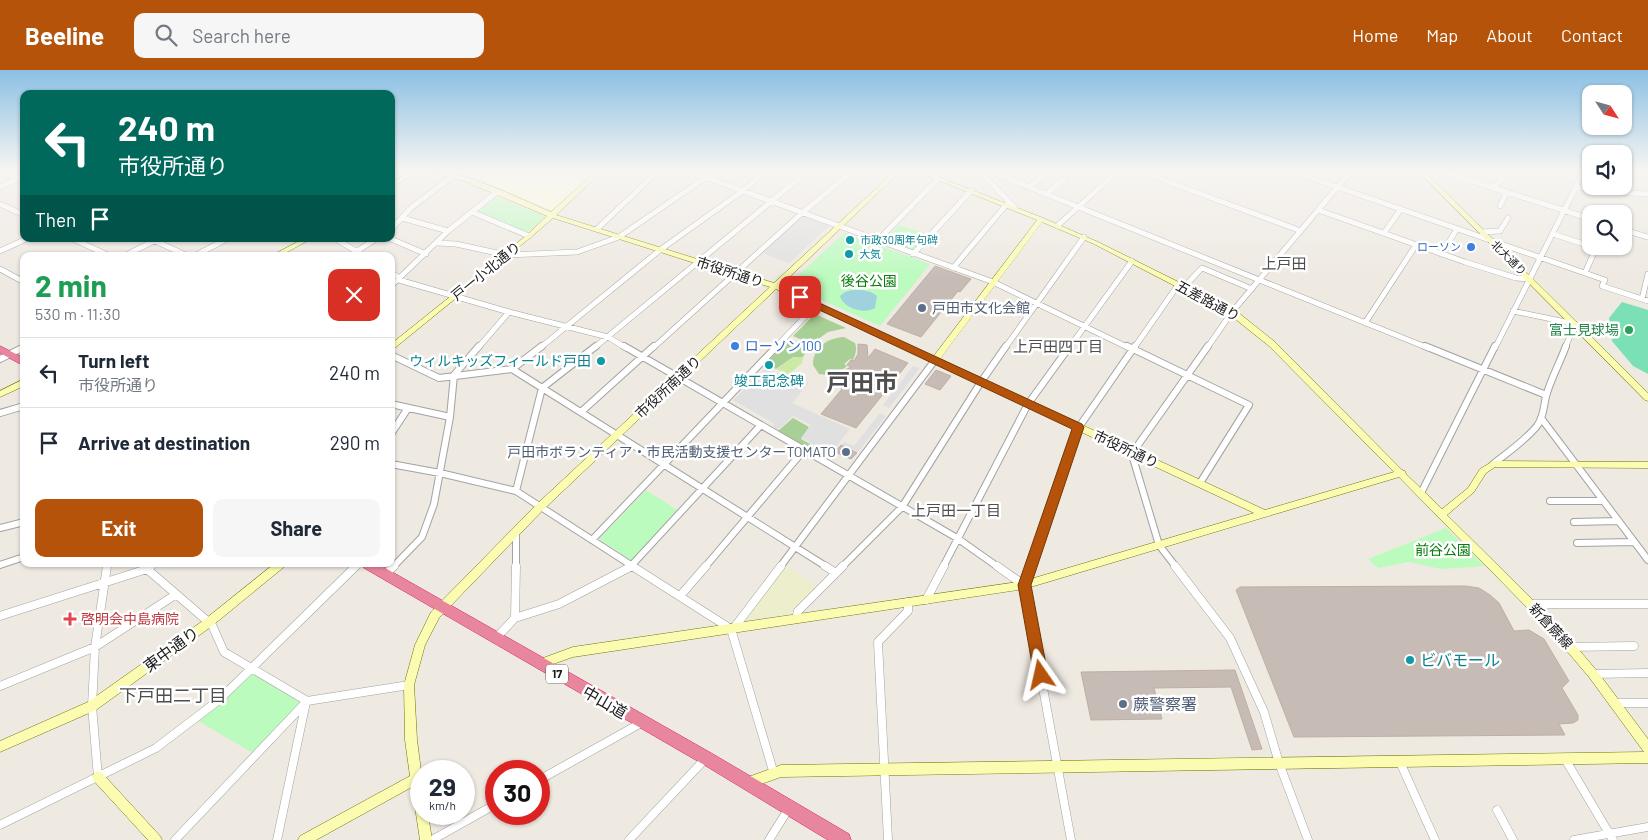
<!DOCTYPE html>
<html lang="en">
<head>
<meta charset="utf-8">
<style>
	:root { --surface:#fff; --page:#f6f6f7; --text:#1f2937; --muted:#747a83; --line:#e0e1e3; --accent:#b45309 }
	body { margin:0; font-family:Barlow,"Noto Sans JP",sans-serif; background:var(--page); color:var(--text); height:100vh; display:flex; flex-direction:column; font-size:19px; white-space:nowrap }
	* { box-sizing:border-box; margin:0 }
	p { font-size:16px; color:var(--muted) }
	.icon { flex:none; width:28px; height:28px; fill:none; stroke:currentColor; stroke-width:2; stroke-linecap:round; stroke-linejoin:round }
	.map { position:relative; flex:1; overflow:hidden }
	.drawer { position:absolute; left:20px; top:182px; width:375px; height:315px; display:flex; flex-direction:column; background:var(--surface); border-radius:10px; box-shadow:0 1px 4px #0004 }
	.drawer>* { flex:none }
	.top-card { position:absolute; left:20px; top:20px; width:375px; height:152px; border-radius:10px; box-shadow:0 1px 4px #0004; background:#00695c; color:#fff; overflow:hidden }
	.needle { width:32px; rotate:126deg }
	.buttons { position:absolute; left:1582px; top:15px; display:grid; gap:10px }
	.buttons a { display:grid; place-items:center; width:50px; height:50px; border-radius:10px; background:var(--surface); box-shadow:0 1px 4px #0004; font-size:25px }
	.speed { position:absolute; left:410px; top:690px; display:flex; gap:10px; font-size:25px; font-weight:700; text-align:center }
	.speed>* { display:grid; place-content:center; width:65px; height:65px; border-radius:50%; background:var(--surface); box-shadow:0 1px 4px #0004; line-height:1 }
	.speed small { font-size:12px; font-weight:400 }
	.speed .limit { border:8px solid #d22; background:#fff; color:#111 }
	.pin { position:absolute; display:grid; place-items:center; width:42px; height:42px; color:#fff; margin:-21px; border-radius:10px; box-shadow:0 2px 8px #0006 }
	.me { position:absolute; width:55px; margin:-28px; rotate:349deg; stroke-linejoin:round; filter:drop-shadow(0 0 4px #0008) }
	.turn { display:flex; align-items:center; gap:18px; height:105px; padding:0 15px; font-size:22px }
	.turn .icon { width:65px; height:65px; stroke-width:2.5 }
	.turn b { display:block; font-size:35px; line-height:42px }
	.then { display:flex; align-items:center; height:48px; padding:0 15px; background:#0003; gap:10px; font-size:19px }
	.round { display:grid; place-items:center; flex:none; width:52px; height:52px; border-radius:10px; background:var(--page) }
	.summary { display:flex; align-items:center; justify-content:space-between; height:85px; padding:0 15px }
	h1 { font-size:30px; font-weight:700; line-height:38px; color:#1e9e55 }
	.button { display:flex; gap:10px; margin-top:auto; padding:10px 15px }
	.button a { flex:1; height:58px; border-radius:10px; background:var(--accent); color:#fff; font-size:20px; font-weight:700; line-height:58px; text-align:center }
	.button a+a { background:var(--page); color:var(--text) }
	ul { padding:0; list-style:none }
	li { display:flex; align-items:center; gap:15px; height:70px; padding:0 15px; border-top:1px solid var(--line) }
	li div { flex:1 }
	li b { display:block; font-size:19px }
	li em { font-style:normal }
	header { display:flex; align-items:center; gap:30px; box-sizing:border-box; height:70px; padding:0 25px; background:var(--accent); color:#fff }
	header strong { font-size:24px }
	nav { display:flex; gap:28px; margin-inline-start:auto; font-size:18px }
	.search { width:350px; height:45px; background:var(--page); display:flex; align-items:center; gap:12px; box-sizing:border-box; padding:0 18px; border-radius:10px; color:var(--muted); font-size:19px }
	.map>svg:first-child { display:block }
</style>
</head>
<body>
<header>
<strong>Beeline</strong>
<div class="search"><svg class="icon" aria-label="search" viewBox="0 0 24 24"><circle cx="10" cy="10" r="6"/><path d="M15 15l6 6"/></svg>Search here</div>
<nav><a>Home</a><a>Map</a><a>About</a><a>Contact</a></nav>
</header>
<div class="map">
<svg width="1648" height="770" viewBox="0 0 1648 770">
	<rect width="100%" height="100%" fill="#eee9e1"/>
	<path fill="#fffdd9" d="M478,101H594L553,141L472,106Z"/>
	<path fill="#edeecb" d="M786,496L818,517L788,544L747,549Z"/>
	<path fill="#caeaa5" d="M793,287H803L802,293L788,305L777,299Z"/>
	<path fill="#a8cf95" d="M815,244L846,258L828,262L811,274L793,266Z
		M844,267L855,273C857,279 856,284 853,290L850,289L844,294L847,296C838,304 831,306 819,304L813,295C813,277 828,268 844,267Z
		M788,271L807,280L803,287H793L776,299L766,293Z
		M793,348L809,357L801,369L828,384L824,387L778,361Z"/>
	<path fill="#bcfbbe" d="M493,127L501,129L546,147L526,163L477,142Z
		M898,155L928,164L913,181L883,170Z
		M844,163L930,194L880,256L788,215Z
		M646,420L680,442L634,492L599,469Z
		M1446,458L1484,496L1441,499L1409,492L1378,498L1368,489Z
		M252,603L301,633L253,683L198,651Z"/>
	<path fill="#7ce0b5" d="M1622,232L1648,240V304L1633,296L1612,271L1609,248Z"/>
	<path fill="#e0e0e0" d="M803,146L829,156L789,193L763,183Z
		M913,296L920,298L889,338L883,335Z
		M765,299L809,313L792,333L850,359L830,384L801,368L811,355L793,346L778,360L772,357L775,354L733,330Z
		M880,343L886,346L858,382L842,375L844,372L854,376Z"/>
	<path fill="#a0d2dd" d="M853,220C862,220 870,220 877,226L875,238C865,245 843,238 840,226L845,222Z"/>
	<path fill="#c6bbb5" stroke="#c0afa3" d="M935,196L971,209L960,222L958,221L921,267L887,254Z
		M858,274L867,275L868,288L875,279L908,293L856,358L821,344L842,319L831,307L851,297L847,295L851,290L854,291L858,284Z
		M936,300L951,306L940,320L925,314Z
		M841,375L857,383L851,389L835,382Z
		M1465,516L1479,518L1490,525L1499,533L1514,561L1529,560L1544,569L1569,611L1562,618L1578,645V650L1573,653L1559,654L1565,665L1294,667L1236,520L1240,517Z
		M1235,600L1262,679L1252,680L1231,617L1154,618L1162,649L1091,650L1081,602Z"/>
	<g fill="none" stroke-linecap="round" stroke-linejoin="round">
		<g stroke="#a3a3a3" stroke-width="6">
			<path id="street-far2" d="M688,101L993,212L1129,278
				M980,101L1015,138
				M989,101L1428,278
				M1139,101L1301,161
				M1291,101L1605,210L1602,216L1648,231
				M1440,101L1591,149
				M1083,107L1090,101
				M1576,116L1598,121L1648,124
				M0,117L24,106
				M1029,117L1049,102
				M1492,117L1502,110L1495,101
				M1046,124L1065,109
				M0,134L24,145
				M1500,136L1507,122
				M1318,140L1465,192L1516,208L1530,209
				M472,142L529,166
				M402,148L448,161
				M1057,156L1118,101
				M391,159L412,137L453,106
				M597,159L658,101
				M1624,160L1648,167
				M1482,162L1500,161L1508,148
				M1384,163L1401,139
				M1553,164L1596,178L1585,203
				M73,169L110,186
				M151,169L188,186
				M336,169L364,186
				M391,169L426,184
				M877,171L938,109
				M437,173L456,174L506,185L577,182L619,167L715,101
				M0,181L26,169
				M913,184L971,121
				M1441,184L1457,159
				M124,186L158,169
				M194,186L227,169
				M349,186L376,169
				M953,198L1006,135
				M0,199L24,212
				M391,203L398,207L399,210L509,242L608,267L626,278
				M391,216L448,161L497,122
				M1183,218L1202,198L1252,219
				M1642,229L1648,204
				M1513,241L1575,254L1565,278
				M1365,253L1416,175
				M478,278L509,242
				M540,278L660,180L744,120L765,101
				M594,278L808,101
				M653,278L802,143L853,101
				M775,278L816,235
				M1005,278L1084,167
				M1069,278L1132,191
				M1134,278L1178,215
				M1207,278L1232,242L1351,101
				M1495,278L1584,101"/>
		</g>
		<g stroke="#a3a3a3" stroke-width="8">
			<path id="street-far1" d="M624,276L957,468L998,497
				M1127,276L1249,335L1200,413
				M1425,276L1546,325
				M391,285L439,308L512,299L827,497
				M0,289L24,277
				M512,299L542,276
				M391,334L450,347
				M581,342L654,276
				M0,343L24,336
				M1541,348L1648,490
				M391,364L408,338
				M391,394L440,403L516,421L634,497
				M1493,394C1508,382 1525,371 1537,356C1545,345 1543,335 1547,323C1552,307 1560,292 1566,276
				M516,421L542,318L596,276
				M1421,423L1495,276
				M1550,431H1603
				M1574,452L1618,451
				M0,458L24,452
				M592,470L777,276
				M1577,473L1634,472
				M0,495L24,487
				M107,497V494
				M149,497L153,494
				M355,497L358,494
				M393,497L422,467L434,434L450,347L454,305L479,276
				M516,497V462
				M630,497L761,355
				M705,497L804,380
				M780,497L935,290
				M842,497L902,437L981,312L1006,276
				M943,497L1028,334L1070,276
				M1030,497L1079,357L1135,276
				M1176,497L1159,475L1133,388V382L1208,276"/>
		</g>
		<g stroke="#a3a3a3" stroke-width="9">
			<path id="street" d="M632,496L731,559L774,704
				M825,496L836,503
				M997,496L1024,515
				M1031,496L1024,515L1071,770
				M1175,496L1230,568L1264,642L1279,693L1308,770
				M147,499L212,555L224,582L307,631
				M386,504L394,496
				M680,526L706,496
				M926,530L944,496
				M1532,534H1648
				M0,546L147,499L151,496
				M515,548L516,496
				M796,549L798,541L843,496
				M734,558L781,496
				M496,568L515,548L559,534L632,496
				M1571,577L1634,576
				M1593,604L1648,603
				M0,616L95,577L175,525
				M1614,633H1648
				M1565,689L1613,770
				M1400,692L1435,770
				M98,707L92,636L95,577L107,496
				M539,710L641,653
				M1497,740L1513,770
				M0,755L156,678L219,630L356,496
				M175,770L307,631L409,615
				M277,770L306,632
				M432,770L496,734
				M629,770L706,688
				M769,770L789,738
				M888,770L878,572L908,541V532
				M1574,770L1648,757"/>
		</g>
		<g stroke="#6e7502" stroke-width="1">
			<path id="secondary" d="M410,101H417L391,119V114Z
				M425,101C464,100 515,127 551,142L596,101H603L556,145L774,213L895,101H901L780,216L933,287L1037,150L915,101H923L1043,148L1098,172L1235,240L1275,272L1402,400L1405,401L1406,404L1442,439L1468,418L1480,399L1493,391L1648,392V398L1495,397L1486,403L1474,422L1447,445L1557,554L1597,601L1648,669V693L781,707L747,719L743,717L741,713L743,709L781,695L1644,682L1589,607L1549,560L1399,407L1024,519L573,587L539,599L535,597L534,594L535,591L573,577L1024,511L1254,443L776,219L543,440L439,548L425,575L414,615L417,670L421,701V744H428L432,770H420L412,717L316,770H298L300,766L410,706L405,670L404,615L415,575L431,542L537,434L770,217L553,148L531,167L391,281V274L527,165L547,146L464,111ZM1042,152L1094,174L1229,244L1269,276L1394,402L1265,440L940,289Z
				M1418,101H1424L1648,323V331L1645,330Z
				M303,169H311L280,186H271Z
				M24,309V316L0,327V321Z
				M274,494H286L284,497L212,556L96,640L0,682V671L88,632L204,550Z
				M98,701L102,703L160,766L162,770H148L94,711L92,707L94,703Z"/>
		</g>
		<g stroke="#dc1f68" stroke-width="1">
			<path id="highway" d="M0,276L24,288V296L0,283Z
				M362,494H378L711,683L849,764L851,770H828L701,693L364,498Z"/>
		</g>
		<use href="#street-far2" stroke="#fff" stroke-width="5"/>
		<use href="#street-far1" stroke="#fff" stroke-width="6"/>
		<use href="#street" stroke="#fff" stroke-width="8"/>
		<use href="#secondary" fill="#fbfbb2" fill-rule="evenodd"/>
		<use href="#highway" fill="#e8869d" fill-rule="evenodd"/>
	</g>
	<linearGradient id="sky" x2="0" y2="1"><stop stop-color="#8bc0e4"/><stop offset="0.48" stop-color="#f7f5f2"/><stop offset="1" stop-color="#f7f5f2" stop-opacity="0"/></linearGradient>
	<rect width="1648" height="209" fill="url(#sky)"/>
	<path fill="#b45309" stroke="#753606" d="M800,224L1082,354L1084,357L1031,515L1048,605L1046,610L1041,612L1036,610L1034,605L1018,515L1072,359L796,229L795,227Z"/>
	<g fill="#0f9aa8" stroke="#fff" stroke-width="2">
		<circle cx="850" cy="170" r="5"/>
		<circle cx="849" cy="184" r="5"/>
		<circle cx="601" cy="291" r="5"/>
		<circle cx="769" cy="295" r="5"/>
		<circle cx="1410" cy="590" r="5"/>
	</g>
	<g fill="#3f7fe0" stroke="#fff" stroke-width="2">
		<circle cx="1471" cy="177" r="5"/>
		<circle cx="735" cy="276" r="5"/>
	</g>
	<g fill="#5c6f8a" stroke="#fff" stroke-width="2">
		<circle cx="922" cy="238" r="5"/>
		<circle cx="846" cy="382" r="5"/>
		<circle cx="1123" cy="634" r="5"/>
	</g>
	<circle fill="#2e9e5b" stroke="#fff" stroke-width="2" cx="1629" cy="260" r="5"/>
	<path fill="#e0444e" stroke="#fff" stroke-width="2" d="M67.5 541.5h5v5h5v5h-5v5h-5v-5h-5v-5h5z"/>
	<g text-anchor="middle" stroke-width="5" stroke-linejoin="round" paint-order="stroke">
		<g font-size="11" fill="#0d838f" stroke="#fff" text-anchor="start">
			<text x="860" y="174">市政30周年句碑</text>
			<text x="859" y="188">大気</text>
		</g>
		<g font-size="11" fill="#366cbe" stroke="#fff" text-anchor="end">
			<text x="1461" y="181">ローソン</text>
		</g>
		<g font-size="11" fill="#1c1c1c" stroke="#fff">
			<text transform="translate(1509 188) rotate(45)" y="4">北大通り</text>
		</g>
		<rect fill="#fff" stroke="#606060" stroke-width="1" x="546" y="594.5" width="22" height="19" rx="4"/>
		<g font-size="12" font-weight="bold" fill="#1c1c1c">
			<text x="557" y="608">17</text>
		</g>
		<g font-size="14" fill="#1c1c1c" stroke="#fff">
			<text transform="translate(486 201) rotate(-39)" y="5">戸一小北通り</text>
			<text transform="translate(730 202) rotate(18)" y="5">市役所通り</text>
			<text transform="translate(1208 231) rotate(28)" y="5">五差路通り</text>
			<text transform="translate(668 317) rotate(-43)" y="5">市役所南通り</text>
			<text transform="translate(1126 379) rotate(25)" y="5">市役所通り</text>
			<text transform="translate(1551 556) rotate(47)" y="5">新倉蕨線</text>
		</g>
		<g font-size="14" fill="#087c0c" stroke="#fff">
			<text x="869" y="216">後谷公園</text>
			<text x="1443" y="485">前谷公園</text>
		</g>
		<g font-size="14" fill="#4e5e75" stroke="#fff" text-anchor="start">
			<text x="932" y="243">戸田市文化会館</text>
			<text x="836" y="387" text-anchor="end">戸田市ボランティア・市民活動支援センターTOMATO</text>
		</g>
		<g font-size="14" fill="#27864d" stroke="#fff" text-anchor="end">
			<text x="1619" y="265">富士見球場</text>
		</g>
		<g font-size="14" fill="#366cbe" stroke="#fff" text-anchor="start">
			<text x="745" y="281">ローソン100</text>
		</g>
		<g font-size="14" fill="#0d838f" stroke="#fff" text-anchor="end">
			<text x="591" y="296">ウィルキッズフィールド戸田</text>
			<text x="769" y="316" text-anchor="middle">竣工記念碑</text>
		</g>
		<g font-size="14" fill="#be3a42" stroke="#fff" text-anchor="start">
			<text x="81" y="554">啓明会中島病院</text>
		</g>
		<g font-size="15" fill="#4f4f4f" stroke="#fff">
			<text x="1284" y="199">上戸田</text>
			<text x="1058" y="282">上戸田四丁目</text>
			<text x="956" y="446">上戸田一丁目</text>
		</g>
		<g font-size="16" fill="#1c1c1c" stroke="#fff">
			<text transform="translate(171 579) rotate(-36)" y="6">東中通り</text>
			<text transform="translate(605 632) rotate(30)" y="6">中山道</text>
		</g>
		<g font-size="16" fill="#0d838f" stroke="#fff" text-anchor="start">
			<text x="1420" y="596">ビバモール</text>
		</g>
		<g font-size="16" fill="#4e5e75" stroke="#fff" text-anchor="start">
			<text x="1133" y="640">蕨警察署</text>
		</g>
		<g font-size="18" fill="#4f4f4f" stroke="#fff">
			<text x="173" y="632">下戸田二丁目</text>
		</g>
		<g font-size="24" font-weight="bold" fill="#4f4f4f" stroke="#fff">
			<text x="862" y="321">戸田市</text>
		</g>
	</g>
</svg>
<div class="buttons">
<a><svg class="needle" viewBox="-14 -14 28 28"><path d="M0-13l5 13h-10z" fill="#e53935"/><path d="M0 13l5-13h-10z" fill="#747a83"/></svg></a>
<a><svg class="icon" aria-label="sound" viewBox="0 0 24 24"><path d="M4 9h4l5-4v14l-5-4H4zM17 9q2 3 0 6"/></svg></a>
<a><svg class="icon" aria-label="search" viewBox="0 0 24 24"><circle cx="10" cy="10" r="6"/><path d="M15 15l6 6"/></svg></a>
</div>
<div class="speed"><div>29<small>km/h</small></div><div class="limit">30</div></div>
<div class="pin" style="left:800px;top:227px;background:#d93025"><svg class="icon" aria-label="arrive" viewBox="0 0 24 24"><path d="M6 21V4h12l-3 4 3 4H6"/></svg></div>
<svg class="me" style="left:1041px;top:605px" viewBox="-20 -20 40 40"><path d="M0-17L14 15 0 8-14 15z" fill="#b45309" stroke="#fff" stroke-width="4"/></svg>
<div class="top-card">
<div class="turn"><svg class="icon" aria-label="left" viewBox="0 0 24 24"><path d="M17 20v-9H6M10 6l-5 5 5 5"/></svg><div><b>240 m</b>市役所通り</div></div>
<div class="then">Then<svg class="icon" aria-label="arrive" viewBox="0 0 24 24"><path d="M6 21V4h12l-3 4 3 4H6"/></svg></div>
</div>
<section class="drawer">
<div class="summary"><div><h1>2 min</h1><p>530 m · 11:30</p></div><a class="round" style="background:#d93025;color:#fff"><svg class="icon" aria-label="close" viewBox="0 0 24 24"><path d="M6 6l12 12M18 6L6 18"/></svg></a></div>
<ul>
<li><svg class="icon" aria-label="left" viewBox="0 0 24 24"><path d="M17 20v-9H6M10 6l-5 5 5 5"/></svg><div><b>Turn left</b><p>市役所通り</p></div><em>240 m</em></li>
<li><svg class="icon" aria-label="arrive" viewBox="0 0 24 24"><path d="M6 21V4h12l-3 4 3 4H6"/></svg><div><b>Arrive at destination</b></div><em>290 m</em></li>
</ul>
<div class="button"><a>Exit</a><a>Share</a></div>
</section>
</div>
</body>
</html>
